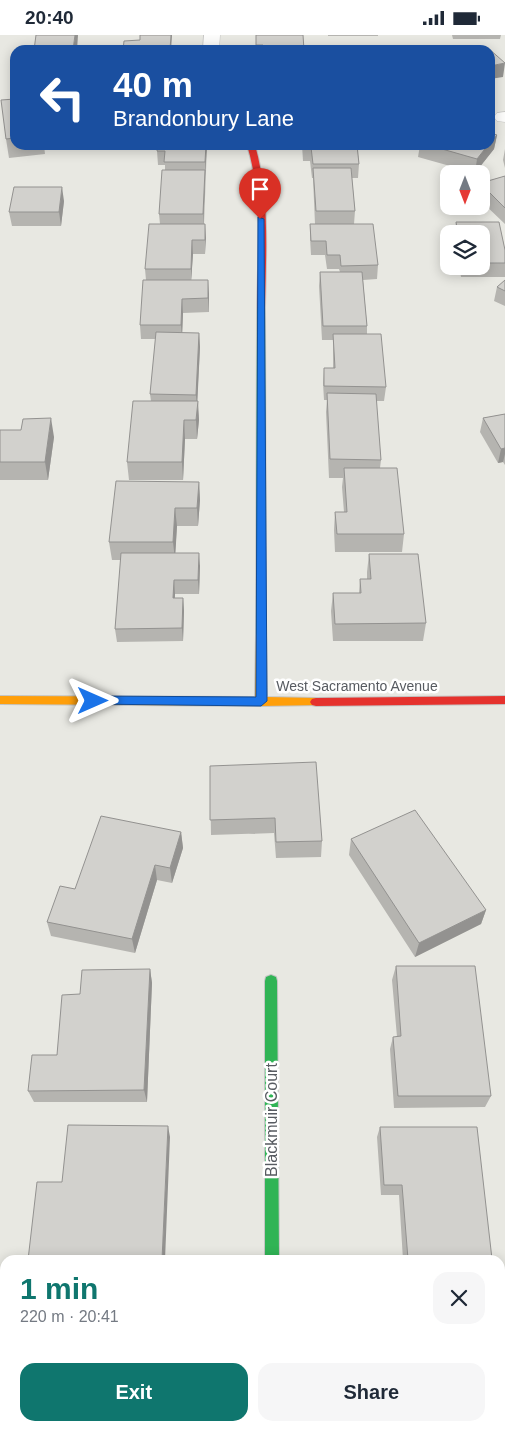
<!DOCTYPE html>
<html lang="en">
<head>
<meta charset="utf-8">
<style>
	:root { --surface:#fff; --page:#f6f6f7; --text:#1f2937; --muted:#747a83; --accent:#0f766e }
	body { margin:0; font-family:Helvetica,sans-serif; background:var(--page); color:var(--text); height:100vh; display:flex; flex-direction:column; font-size:19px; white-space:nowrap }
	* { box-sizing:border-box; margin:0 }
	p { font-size:16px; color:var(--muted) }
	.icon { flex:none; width:28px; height:28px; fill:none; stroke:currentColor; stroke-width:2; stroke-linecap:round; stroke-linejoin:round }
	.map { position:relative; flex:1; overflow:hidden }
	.side { position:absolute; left:0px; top:1220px; width:505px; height:176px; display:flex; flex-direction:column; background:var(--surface); border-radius:15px 15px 0 0; box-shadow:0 2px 12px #0003 }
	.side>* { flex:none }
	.guide { position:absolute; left:10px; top:10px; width:485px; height:105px; border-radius:15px; box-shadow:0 2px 12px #0003; background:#1a4fa0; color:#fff; overflow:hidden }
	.needle { width:32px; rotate:180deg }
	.tools { position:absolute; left:440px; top:130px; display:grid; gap:10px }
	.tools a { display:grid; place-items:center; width:50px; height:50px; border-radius:10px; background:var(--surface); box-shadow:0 2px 12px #0003; font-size:25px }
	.pin { position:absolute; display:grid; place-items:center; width:42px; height:42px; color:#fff; margin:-51px -21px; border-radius:50% 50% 50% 0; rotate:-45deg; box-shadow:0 0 5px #0007 }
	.pin .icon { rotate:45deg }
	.me { position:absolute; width:55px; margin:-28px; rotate:90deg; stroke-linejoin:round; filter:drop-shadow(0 0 4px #0008) }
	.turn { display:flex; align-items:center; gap:18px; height:105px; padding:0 20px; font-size:22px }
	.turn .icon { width:65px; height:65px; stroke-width:2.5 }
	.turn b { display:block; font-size:35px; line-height:42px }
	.round { display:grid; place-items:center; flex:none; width:52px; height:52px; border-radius:15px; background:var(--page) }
	.headline { display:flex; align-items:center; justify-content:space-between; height:85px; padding:0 20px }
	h1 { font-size:30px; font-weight:700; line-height:38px; color:var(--accent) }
	.primary-button { display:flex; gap:10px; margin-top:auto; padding:10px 20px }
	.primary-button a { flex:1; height:58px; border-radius:15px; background:var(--accent); color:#fff; font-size:20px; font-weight:700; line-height:58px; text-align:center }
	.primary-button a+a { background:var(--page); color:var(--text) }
	.status { display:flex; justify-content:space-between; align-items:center; height:35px; padding:0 25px; background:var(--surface); direction:ltr }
	.status svg { height:14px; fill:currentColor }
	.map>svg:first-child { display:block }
</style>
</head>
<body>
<div class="status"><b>20:40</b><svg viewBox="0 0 49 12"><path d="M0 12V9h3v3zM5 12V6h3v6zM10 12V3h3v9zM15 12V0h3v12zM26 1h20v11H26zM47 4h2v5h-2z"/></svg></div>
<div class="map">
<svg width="505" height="1396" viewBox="0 0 505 1396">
	<rect width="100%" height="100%" fill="#e8e8e2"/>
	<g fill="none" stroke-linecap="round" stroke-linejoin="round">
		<g stroke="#c4c4c3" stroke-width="1">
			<path id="street" d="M204,0H220L219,15H203Z
				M505,77V87L497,86L494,82L497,78Z
				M254,1391H292L293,1396H253Z"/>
		</g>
		<g stroke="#c4c5c4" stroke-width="2">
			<path id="fast" d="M261,270L265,273L266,600L261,604L256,600L257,273Z
				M271,940L276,942L277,946L279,1225H265V946L266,942Z"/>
		</g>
		<g stroke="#c4c5c4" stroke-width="2">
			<path id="slow" d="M261,596L266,600L267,662L316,663L320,664L322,667L320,670L261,671L0,669V661L255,662L256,600Z"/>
		</g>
		<g stroke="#c4c5c4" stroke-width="2">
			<path id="jam" d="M247,110H255C270,163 266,218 265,273L261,276L257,273C258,218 263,163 247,110Z
				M505,661V669L316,671L312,670L310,667L312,664L316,663Z"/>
		</g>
		<use href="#street" fill="#fcfcfb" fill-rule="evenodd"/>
		<use href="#fast" fill="#30b455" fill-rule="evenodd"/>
		<use href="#slow" fill="#ff9f0a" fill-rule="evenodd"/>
		<use href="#jam" fill="#e5322d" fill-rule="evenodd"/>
	</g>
	<path fill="#b5b4b0" d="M256,0H313H303L304,15H256Z
		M328,0H378V1H328Z
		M452,0H501L500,4H453Z
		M15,64V110H44L45,119L9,123L6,104Z
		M497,100L494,114L475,138L418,122L420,110H490Z
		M207,110L204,189H205V219H193L191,245L209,259V277L183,278L182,298H199L200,312L197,366L199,385L197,404H185L183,445H129L127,427L151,366L150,359L156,304H141L140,290L146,245L145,234L160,189L159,179L165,135V130H158L157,116Z
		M302,110H357L359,129L358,143H352L355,176L354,189L378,230L377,244L363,245L367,291V299L386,352L384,366H376L381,425L380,433L404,499L402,517H335L334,495L335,477H344L342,452L343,443H329L326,377L327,365H324L323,348L324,333H333V305H322L319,251L320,237H340L339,234H327L325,220H311L310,203V189H315L313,143H312L310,126H303Z
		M505,114V133L503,125Z
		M505,141V189L481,166V148Z
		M64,166L61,191H12L9,177Z
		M456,187H499L505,215V242H461L459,231H481V199H455Z
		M505,245V271L494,266L497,252Z
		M505,379V430L503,427L498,428L480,397L483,383Z
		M0,395L54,402L48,445H0Z
		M199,447L200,465L198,491H177L175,518L200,531L199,559H175V563H183L184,576L183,606L117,607L115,594L121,525H112L109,507Z
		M369,519L426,588L423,606H333L331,576L333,558H359L360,544H367V537Z
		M210,731L322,806L321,822L276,823L274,798L211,800Z
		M181,797L183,813L172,848L157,845L135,918L51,901L47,887L75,854Z
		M351,804L486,875L481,889L415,922L349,820Z
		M396,931L491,1061L485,1072L394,1073L390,1014L393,1002H397L392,945Z
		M150,934L152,948L147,1067H34L28,1056L57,1020L80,959Z
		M380,1092L492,1224L491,1225H403L399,1160H381L377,1102Z
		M388,1391H500L505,1396H388Z"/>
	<path fill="#939290" d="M75,0H78L77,15H73Z
		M171,0H172L171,15H170Z
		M505,28L503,42L490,44V31Z
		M497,100L494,114L475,138L477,124L488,110H490V108Z
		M206,110H207L205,141V127Z
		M205,135V148L203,193V179Z
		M62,152L64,166L61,191L59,177Z
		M205,189L206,203L205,219Z
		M192,205L193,219L191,248V234Z
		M208,245L209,259V277L208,263Z
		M182,264L183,278L182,304L181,290Z
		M199,298L200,312L197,374L196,360Z
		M198,366L199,385L197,404L196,385Z
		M51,383L54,402L48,445L45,427Z
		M184,385L185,404L183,445L182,427Z
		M505,413V419L503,427L498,428L501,414Z
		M199,447L200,465L198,491L197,473Z
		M175,473L177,491L175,525L173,507Z
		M199,518L200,531L199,559L198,545Z
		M174,545L175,559L174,576L173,563Z
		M183,563L184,576L183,606L182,593Z
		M181,797L183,813L172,848L170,833Z
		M155,830L157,845L135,918L132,904Z
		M486,875L481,889L415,922L419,908Z
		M150,934L152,948L147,1067L144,1055Z
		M168,1091L170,1102L165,1225H162Z
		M151,1391H154V1396H151Z"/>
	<path fill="#d2d1cd" stroke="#939290" d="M36,0H75L73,15H34Z
		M140,0H171L170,15H123L124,6L140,5Z
		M256,0H303L304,15H263V10H256Z
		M488,13L505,28L490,31V15H478Z
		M15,64V103L6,104L1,65Z
		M490,98L497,100L490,108Z
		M158,110H206L205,127H164L165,116H157Z
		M303,110H357L359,129H313L311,112H303Z
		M428,110H488L477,124Z
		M313,133H351L355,176H316Z
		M162,135H205L203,179H159Z
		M505,141V173L481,149V148Z
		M14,152H62L59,177H9Z
		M456,187H499L505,215V228H481V199H458Z
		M149,189H205V205H192L191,234H145Z
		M310,189H373L378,230L341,231L340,220H327L326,206H311Z
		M320,237H362L367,291H323Z
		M143,245H208V263L182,264L181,290H140Z
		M505,245V256L497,252Z
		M156,297L199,298L196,360L150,359Z
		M333,299H381L386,352L324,351V333H335Z
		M327,358L376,359L381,425L330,424Z
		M133,366H198L196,385H184L182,427H127Z
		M505,379V413L501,414L483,383Z
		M51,383L45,427H0V395H21L23,384Z
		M344,433H397L404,499H337L335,477H347Z
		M116,446L199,447L197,473H175L173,507H109Z
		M121,518H199L198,545H174L173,563H183L182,593L115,594Z
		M369,519H418L426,588L335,589L333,558H361L360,544H371Z
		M316,727L322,806L276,807L275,783L210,785V731Z
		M415,775L486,875L419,908L351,804Z
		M101,781L181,797L170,833L155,830L132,904L47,887L60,851L75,854Z
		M396,931H475L491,1061H398L393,1002L401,1001Z
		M150,934L144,1055L28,1056L32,1020H57L62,960L80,959L82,935Z
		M68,1090L168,1091L162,1225H28L37,1147H62Z
		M380,1092H477L492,1224H408L402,1150H384Z
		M0,1335H5V1391H151V1396H0Z
		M500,1340H505V1396H393L392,1391H500Z"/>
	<path fill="#1a73e8" stroke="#114b97" d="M258,182L264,184L267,666L261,671L89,669L88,666L89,662L93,661L256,662Z"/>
	<g text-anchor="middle" stroke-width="5" stroke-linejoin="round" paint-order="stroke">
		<g font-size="14" fill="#575b61" stroke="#fff">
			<text x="357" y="656">West Sacramento Avenue</text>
		</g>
		<g font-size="16" fill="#575b61" stroke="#fff">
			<text transform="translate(271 1085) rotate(-90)" y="6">Blackmuir Court</text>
		</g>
	</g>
</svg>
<div class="tools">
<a><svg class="needle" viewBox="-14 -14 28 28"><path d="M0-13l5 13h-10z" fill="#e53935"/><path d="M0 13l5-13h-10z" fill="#747a83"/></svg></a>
<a><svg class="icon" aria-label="layers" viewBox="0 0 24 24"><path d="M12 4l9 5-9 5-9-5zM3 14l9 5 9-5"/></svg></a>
</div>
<div class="pin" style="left:260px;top:184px;background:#d93025"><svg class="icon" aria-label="arrive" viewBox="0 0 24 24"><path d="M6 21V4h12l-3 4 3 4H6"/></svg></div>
<svg class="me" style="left:93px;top:666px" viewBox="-20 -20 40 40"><path d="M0-17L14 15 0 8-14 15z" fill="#1a73e8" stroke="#fff" stroke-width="4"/></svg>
<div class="guide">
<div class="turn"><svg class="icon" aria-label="left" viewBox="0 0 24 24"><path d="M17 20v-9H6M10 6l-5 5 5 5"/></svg><div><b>40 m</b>Brandonbury Lane</div></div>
</div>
<section class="side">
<div class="headline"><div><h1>1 min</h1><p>220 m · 20:41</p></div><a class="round"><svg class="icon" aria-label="close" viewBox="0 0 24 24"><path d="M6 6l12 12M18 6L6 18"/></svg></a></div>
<div class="primary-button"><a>Exit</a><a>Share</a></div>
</section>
</div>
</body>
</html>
